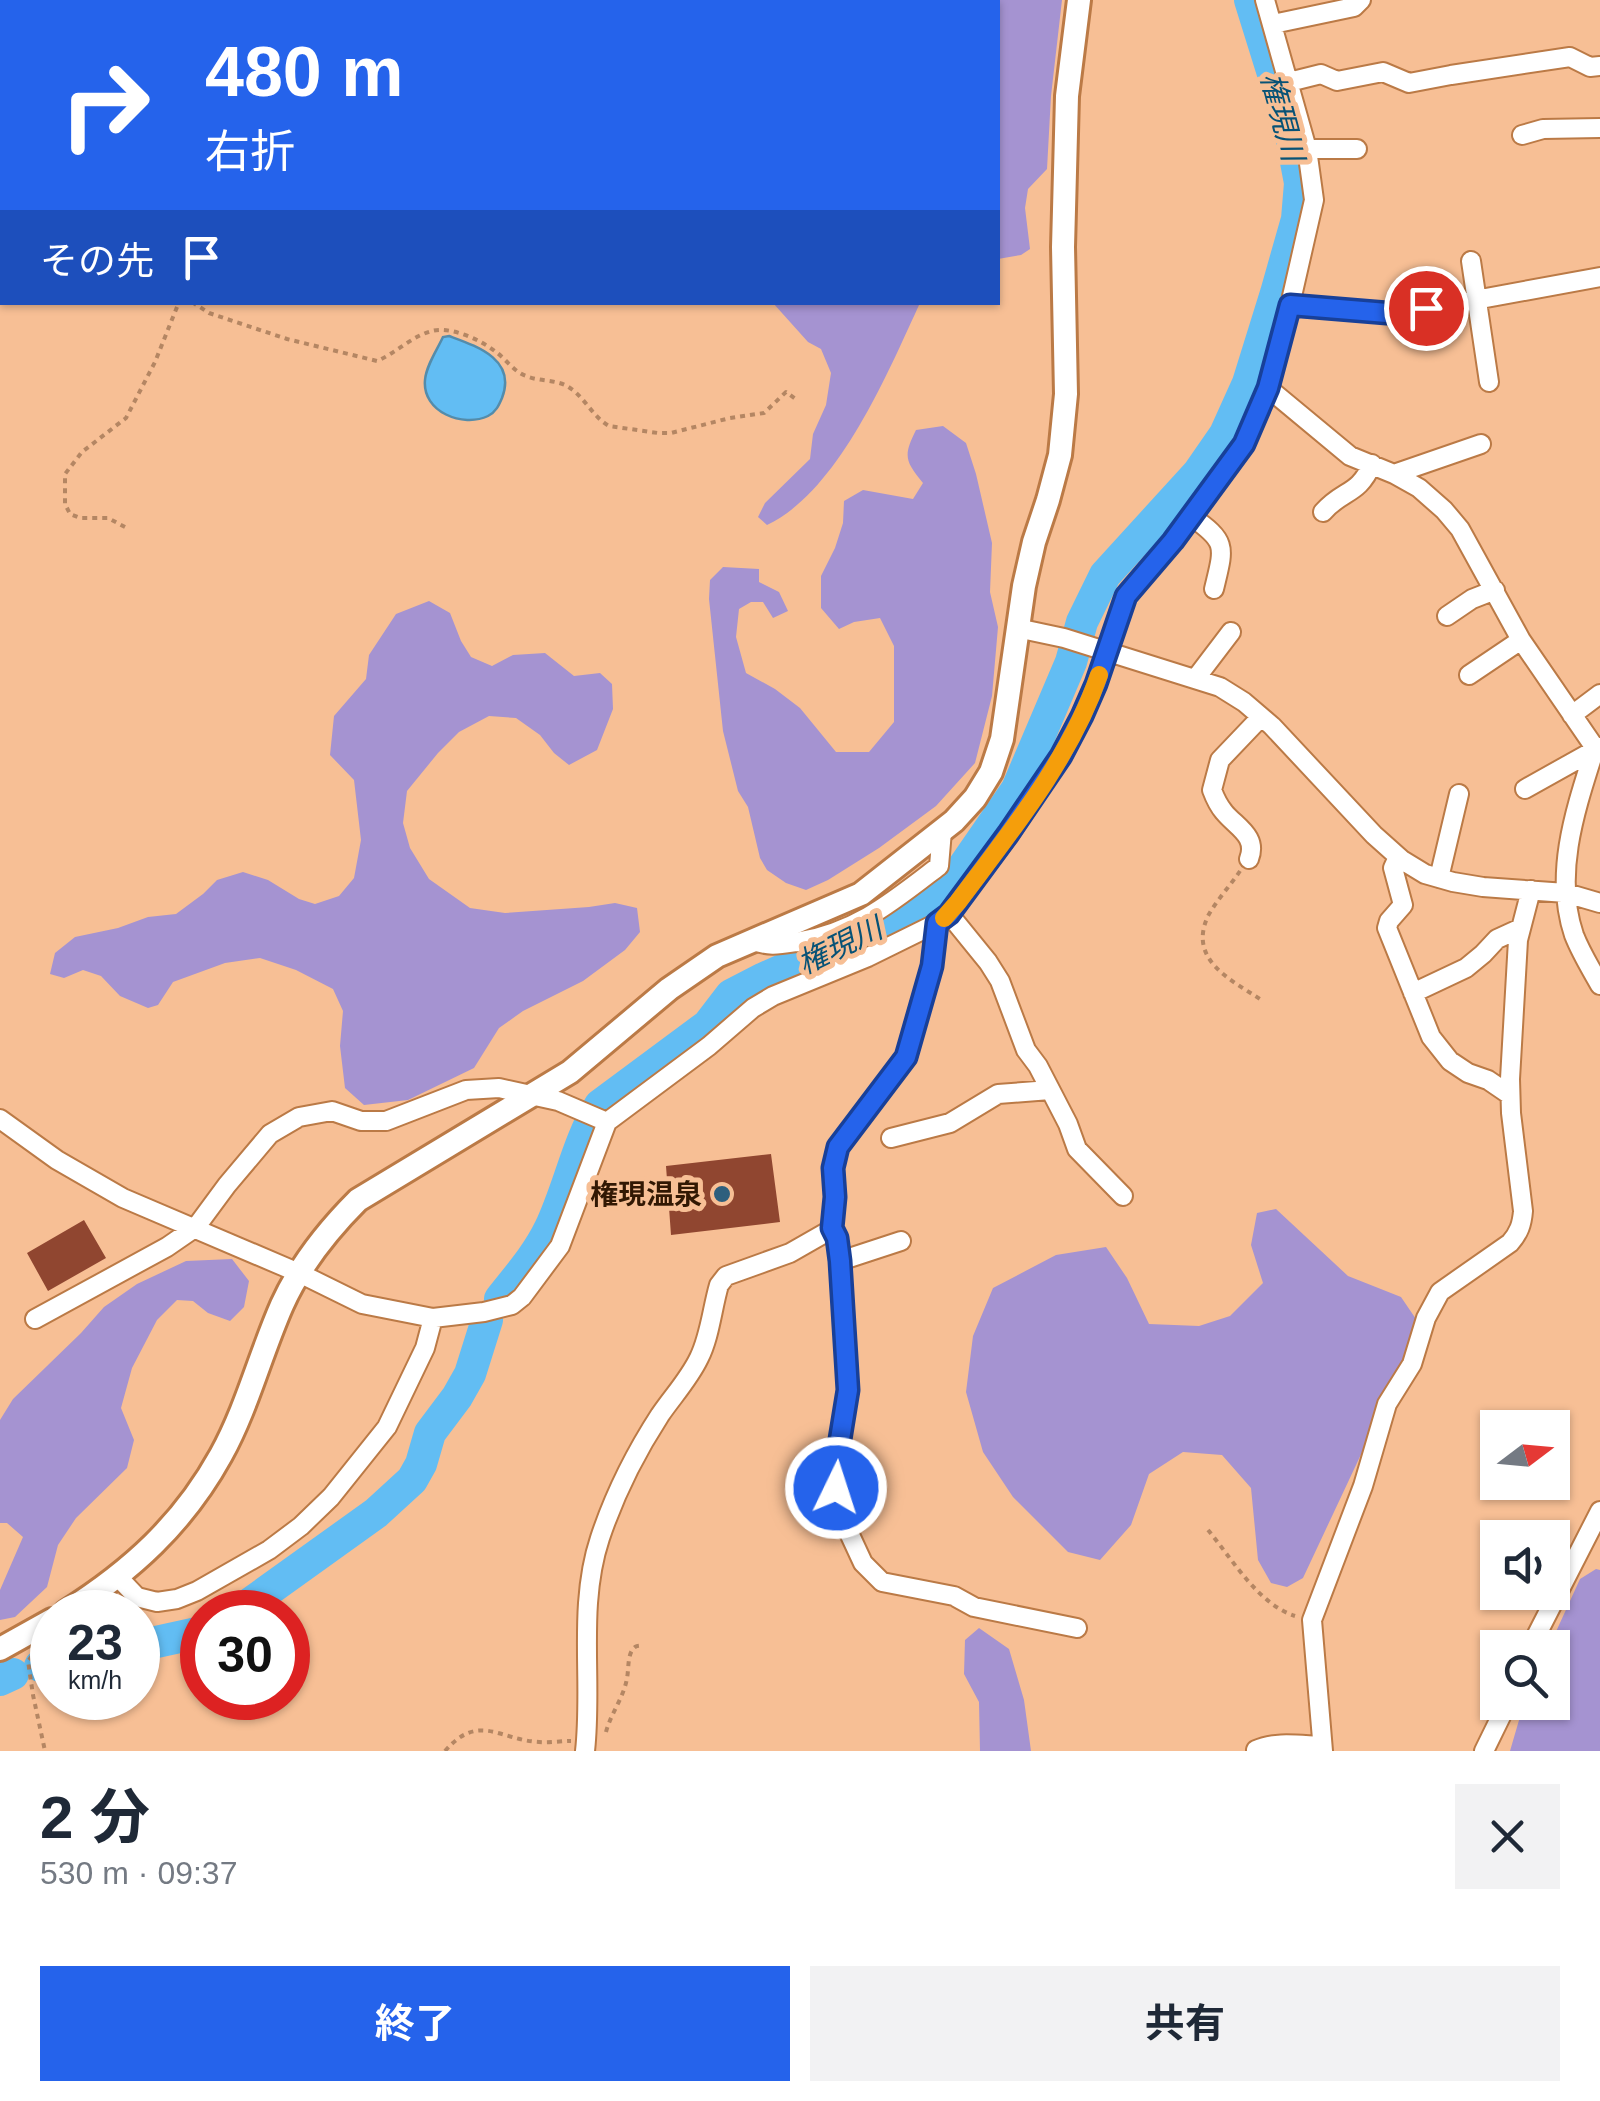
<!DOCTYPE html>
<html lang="ja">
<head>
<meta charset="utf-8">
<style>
	:root { --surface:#fff; --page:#f2f2f3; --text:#1f2937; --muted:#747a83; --accent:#2563eb }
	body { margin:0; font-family:Helvetica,"Noto Sans JP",sans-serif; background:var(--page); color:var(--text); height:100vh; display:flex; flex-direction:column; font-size:38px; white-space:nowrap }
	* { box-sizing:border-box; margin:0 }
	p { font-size:32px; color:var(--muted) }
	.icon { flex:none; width:55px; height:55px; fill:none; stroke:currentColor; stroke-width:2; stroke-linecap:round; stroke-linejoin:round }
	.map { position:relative; height:1751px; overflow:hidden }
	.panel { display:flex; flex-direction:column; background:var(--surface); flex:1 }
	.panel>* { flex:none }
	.guide { position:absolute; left:0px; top:0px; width:1000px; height:305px; box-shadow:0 2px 8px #0004; background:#2563eb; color:#fff; overflow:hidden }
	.needle { width:65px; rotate:74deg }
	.fabs { position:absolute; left:1480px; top:1410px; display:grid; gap:20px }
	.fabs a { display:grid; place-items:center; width:90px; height:90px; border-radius:0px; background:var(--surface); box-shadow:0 2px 8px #0004; font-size:50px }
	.speed { position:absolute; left:30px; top:1590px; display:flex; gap:20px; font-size:50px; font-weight:700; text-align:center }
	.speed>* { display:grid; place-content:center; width:130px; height:130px; border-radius:50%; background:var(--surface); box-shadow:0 2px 8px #0004; line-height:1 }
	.speed small { font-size:25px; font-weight:400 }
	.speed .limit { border:15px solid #d22; background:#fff; color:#111 }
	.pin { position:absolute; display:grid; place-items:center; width:85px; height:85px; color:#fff; margin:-42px; border:5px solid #fff; border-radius:50%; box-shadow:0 2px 10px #0007 }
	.me { position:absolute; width:110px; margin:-55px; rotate:4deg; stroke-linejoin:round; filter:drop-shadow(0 0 8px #0008) }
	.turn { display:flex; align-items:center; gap:35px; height:210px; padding:0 40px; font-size:45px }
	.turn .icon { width:130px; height:130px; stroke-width:2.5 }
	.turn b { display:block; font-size:70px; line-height:85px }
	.then { display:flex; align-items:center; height:95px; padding:0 40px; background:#0003; gap:20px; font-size:38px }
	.round { display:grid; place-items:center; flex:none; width:105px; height:105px; border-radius:0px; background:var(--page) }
	.headline { display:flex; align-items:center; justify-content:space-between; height:170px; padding:0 40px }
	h1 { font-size:60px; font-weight:700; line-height:75px }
	.cta { display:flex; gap:20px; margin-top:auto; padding:20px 40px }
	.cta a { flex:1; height:115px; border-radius:0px; background:var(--accent); color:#fff; font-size:40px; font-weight:700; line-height:115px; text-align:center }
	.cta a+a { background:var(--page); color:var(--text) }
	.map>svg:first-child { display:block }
</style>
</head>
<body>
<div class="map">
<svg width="1600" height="1751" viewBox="0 0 1600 1751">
	<rect width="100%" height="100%" fill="#f7bf95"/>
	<path fill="#a593d1" d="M571,0H1062L1051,96L1047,169L1028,189L1025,208L1030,249L1021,255L998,259V2H563Z
		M773,303H920C888,372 839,491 767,525L758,517L765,503L810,459L813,434L826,405L831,373L821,349L808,342Z
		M943,426L966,443L976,474L992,543L990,592L998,627L992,696L975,763L936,806L879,848L828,880L806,890L786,883L767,870L760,858L748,807L738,791L723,731L709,599L710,580L723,567L759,569V582L779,592L788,611L773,618L763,602H751L739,609L736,637L746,673L775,689L800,708L836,752H869L894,722V646L880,618L854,622L839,629L821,608V576L835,548L843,523L844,501L863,490L913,499L923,483C905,461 903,456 916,430Z
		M429,601L450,613L461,641L471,657L492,666L513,655L545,653L574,676L600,673L612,684L613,709L597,750L569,765L554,753L540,735L516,718L489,716L459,732L438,753L407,791L403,823L410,848L429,879L470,908L505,913L589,907L615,903L637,908L640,932L625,950L583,981L523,1011L499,1028L474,1068L408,1100L364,1105L345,1088L340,1046L343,1011L333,989L296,970L260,958L225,963L173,982L158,1005L148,1008L120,996L101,976L83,970L64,978L50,974L55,953L75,937L118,928L148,917L176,914L203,894L217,880L243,872L268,880L299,899L315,904L339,896L354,878L361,840L354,780L330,755L334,716L366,679L369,655L396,614Z
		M1276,1209L1348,1276L1401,1297L1418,1322L1416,1353L1387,1399L1303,1578L1287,1587L1271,1583L1258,1560L1251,1488L1222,1455L1183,1452L1149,1474L1131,1525L1100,1560L1068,1552L1013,1497L983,1452L966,1392L973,1336L993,1288L1056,1255L1106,1247L1127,1278L1149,1324L1199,1326L1230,1316L1263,1283L1251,1245L1257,1213Z
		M232,1259L249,1281L244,1307L230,1321L208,1313L193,1301L177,1300L157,1320L132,1368L121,1408L134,1440L127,1468L76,1518L58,1545L47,1587L15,1617L0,1620V1590L23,1537L7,1523H0V1420L13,1399L81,1333L104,1307L137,1284L186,1261Z
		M1596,1569L1600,1570V1751H1510L1524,1703L1552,1702V1648L1549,1647L1580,1579Z
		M979,1628L1009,1649L1024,1700L1031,1751H980L979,1702L964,1674L965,1640Z"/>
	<path fill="#62bdf3" stroke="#548cab" stroke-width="2.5" d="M449,336C476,346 517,359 502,398C499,405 496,412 488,416C463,428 422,412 425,380C426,366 437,350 443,337Z"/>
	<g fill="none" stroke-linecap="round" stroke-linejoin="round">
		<path stroke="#62bdf3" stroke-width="32" d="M500,1299C518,1276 537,1255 550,1228C569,1188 577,1143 600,1105L708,1025L731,995L764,978L800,962L846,950L875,935L945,887L961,870L1017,789L1071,662L1082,622L1105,575L1198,473L1225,434L1248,383L1276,293L1297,219L1300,183L1289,125L1250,0
			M238,1612L376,1513L412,1480L421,1464L430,1433L457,1397L470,1374L487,1320
			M138,1646L202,1632
			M40,1666L52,1664
			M0,1680L13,1674"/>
	</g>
	<path fill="#904630" d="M771,1154L780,1222L671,1235L666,1166Z
		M84,1220L106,1258L48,1291L27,1253Z"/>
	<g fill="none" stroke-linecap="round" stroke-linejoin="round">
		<g stroke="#bb7a46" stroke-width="22">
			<path id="minor" d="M158,0L159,2
				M1273,24L1354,7L1361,0
				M1289,82L1321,74L1337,81L1383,72L1409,83L1451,75L1570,57L1590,67L1600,66
				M1522,135L1543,129L1600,128
				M1307,149H1357
				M1471,261L1489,382
				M1290,305L1399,314L1600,277
				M1268,388L1350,456L1394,474L1419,488L1444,510L1460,529L1521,640L1595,748
				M1394,474L1481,444
				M1323,512C1343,489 1358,496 1372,464
				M1192,517C1228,542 1224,547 1214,589
				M1447,616L1472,599L1495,590
				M1017,628L1064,638L1220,687L1244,702L1272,726L1374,835L1402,860L1425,874L1453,882L1483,887L1566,893L1600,903
				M1469,675L1521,640
				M1196,678L1231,632
				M1572,715L1600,694
				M1595,748C1576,808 1553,873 1574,935C1581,953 1591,969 1600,985
				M1525,789L1600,747
				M1398,857L1393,868L1403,905L1389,921L1387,928L1431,1037L1450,1061L1468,1073L1488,1080L1510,1095
				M1249,859C1258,836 1236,827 1224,812C1218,805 1215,798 1212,790L1220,760L1261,717
				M1439,878L1459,794
				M949,914L988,962L1000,981L1026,1050L1038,1066L1068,1124L1077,1149L1123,1196
				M751,940C769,947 778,945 797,942C857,932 892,902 939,866L942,831
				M1413,993L1466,968L1483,954L1497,939L1521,928
				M0,1119L57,1160L123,1198L299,1273L362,1304L433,1318L484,1312L512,1305L522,1297L560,1246L607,1122L709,1046L753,1008L773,996L868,957L937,923L949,914L1009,835L1061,756L1083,715L1096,684L1125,596L1173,541L1244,444L1268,388L1290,305L1314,200L1307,149L1265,0
				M891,1138L950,1123L998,1094L1050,1090
				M832,1229L837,1238L840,1261L848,1391L835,1470L836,1488L850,1535L863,1563L882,1582L954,1596L974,1607L1077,1628
				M840,1261L901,1241
				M35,1319L167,1247L196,1227L227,1185L270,1134L299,1117L332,1111L361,1121H386L466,1090L499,1088L558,1101L607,1122
				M118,1577L137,1597L157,1602L177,1599L197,1591L269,1550L301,1526L331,1497L387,1427L425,1348L433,1318
				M1530,1648L1600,1511
				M1256,1750C1275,1741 1299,1745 1321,1746
				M585,1751C593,1681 577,1607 600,1538C614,1496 636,1452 660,1415C673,1396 689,1379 699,1358C710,1336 712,1309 719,1285L726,1276L790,1253L832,1229L835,1197L833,1168L838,1147L907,1057L932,966L937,923
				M1323,1751L1312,1620L1363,1486L1387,1404L1412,1364L1426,1318L1440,1292L1510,1243C1519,1233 1522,1224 1523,1211L1511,1113L1510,1079L1518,940L1531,890
				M1484,1751L1508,1702"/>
		</g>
		<g stroke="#bb7a46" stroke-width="28">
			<path id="tertiary" d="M66,1612C131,1571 183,1524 221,1455C247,1408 260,1355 282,1305C300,1265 327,1231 358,1200L570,1072L669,989L717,956L861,894L954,821L975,798L991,772L1002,739L1024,586L1034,542L1048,500L1060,455L1066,394L1063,247L1067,96L1079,0
				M0,1649L52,1620"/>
		</g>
		<path stroke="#b48663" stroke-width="4" stroke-dasharray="5 5" stroke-linecap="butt" d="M68,0L69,2
			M192,302L209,313L287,339L377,361C396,353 412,336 432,331C451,326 481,340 496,352C506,359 514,372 526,376C540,382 558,379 570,388C585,398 593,417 609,426L658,433H671L730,418L764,413L786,392L797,400
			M125,527L108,518H80L70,514L65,504V474L82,452L126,418L155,362L179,302
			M1240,871C1230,886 1216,901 1208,916C1188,959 1229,979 1260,999
			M1208,1530C1233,1560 1258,1604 1295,1616
			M32,1656L28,1661L33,1695L45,1751
			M606,1732C611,1713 624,1697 627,1678C629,1669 627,1653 635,1647C638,1645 641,1646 643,1645
			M445,1751C479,1712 499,1740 539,1742C549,1743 561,1741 571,1741"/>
		<use href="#minor" stroke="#fff" stroke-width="18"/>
		<use href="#tertiary" stroke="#fff" stroke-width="22"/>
	</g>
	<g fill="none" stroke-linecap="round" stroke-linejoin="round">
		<g stroke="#184099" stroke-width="25">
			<path id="route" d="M836,1488L835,1470L848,1390L840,1261L837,1238L832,1228L835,1197L833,1168L838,1147L906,1057L932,966L937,923L949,914L1008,834L1061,756L1082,716L1096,684L1126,596L1173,541L1244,444L1268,388L1290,305L1399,314L1426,308"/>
		</g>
		<use href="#route" stroke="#2563eb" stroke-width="18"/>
		<path stroke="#f59e0b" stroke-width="18" d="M944,918L958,902C1011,831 1070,759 1099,675"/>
	</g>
	<circle fill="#2e5f7d" stroke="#f7bf95" stroke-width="4" cx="722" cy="1194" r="10"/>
	<g text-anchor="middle" stroke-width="10" stroke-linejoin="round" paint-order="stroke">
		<g font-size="28" font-weight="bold" fill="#321803" stroke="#f7bf95" text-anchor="end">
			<text x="702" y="1204">権現温泉</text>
		</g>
		<g font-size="30" font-style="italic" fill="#075276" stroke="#f7bf95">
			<text transform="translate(1282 117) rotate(75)" y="10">権現川</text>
			<text transform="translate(840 946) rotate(-26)" y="10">権現川</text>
		</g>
	</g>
</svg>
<div class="fabs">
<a><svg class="needle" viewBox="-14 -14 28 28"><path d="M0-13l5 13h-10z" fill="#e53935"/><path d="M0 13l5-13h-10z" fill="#747a83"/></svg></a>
<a><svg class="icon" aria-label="sound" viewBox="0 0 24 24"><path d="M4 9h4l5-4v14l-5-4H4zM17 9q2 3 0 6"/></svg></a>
<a><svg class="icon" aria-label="search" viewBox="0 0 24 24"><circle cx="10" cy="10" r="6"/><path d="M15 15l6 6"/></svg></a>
</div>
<div class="speed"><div>23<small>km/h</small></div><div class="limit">30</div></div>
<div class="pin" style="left:1426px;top:308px;background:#d93025"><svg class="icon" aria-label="arrive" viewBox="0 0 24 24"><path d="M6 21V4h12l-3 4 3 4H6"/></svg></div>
<svg class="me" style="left:836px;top:1488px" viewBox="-20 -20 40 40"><circle r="17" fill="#2563eb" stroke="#fff" stroke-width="3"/><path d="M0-11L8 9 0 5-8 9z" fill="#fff"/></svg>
<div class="guide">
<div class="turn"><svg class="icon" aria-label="right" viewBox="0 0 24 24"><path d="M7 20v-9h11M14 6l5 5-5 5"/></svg><div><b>480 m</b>右折</div></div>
<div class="then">その先<svg class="icon" aria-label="arrive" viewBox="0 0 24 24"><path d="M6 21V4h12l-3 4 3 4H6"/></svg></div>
</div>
</div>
<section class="panel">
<div class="headline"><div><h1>2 分</h1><p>530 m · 09:37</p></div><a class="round"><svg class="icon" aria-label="close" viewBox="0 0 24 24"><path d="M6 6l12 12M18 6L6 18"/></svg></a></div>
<div class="cta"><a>終了</a><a>共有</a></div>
</section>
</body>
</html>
